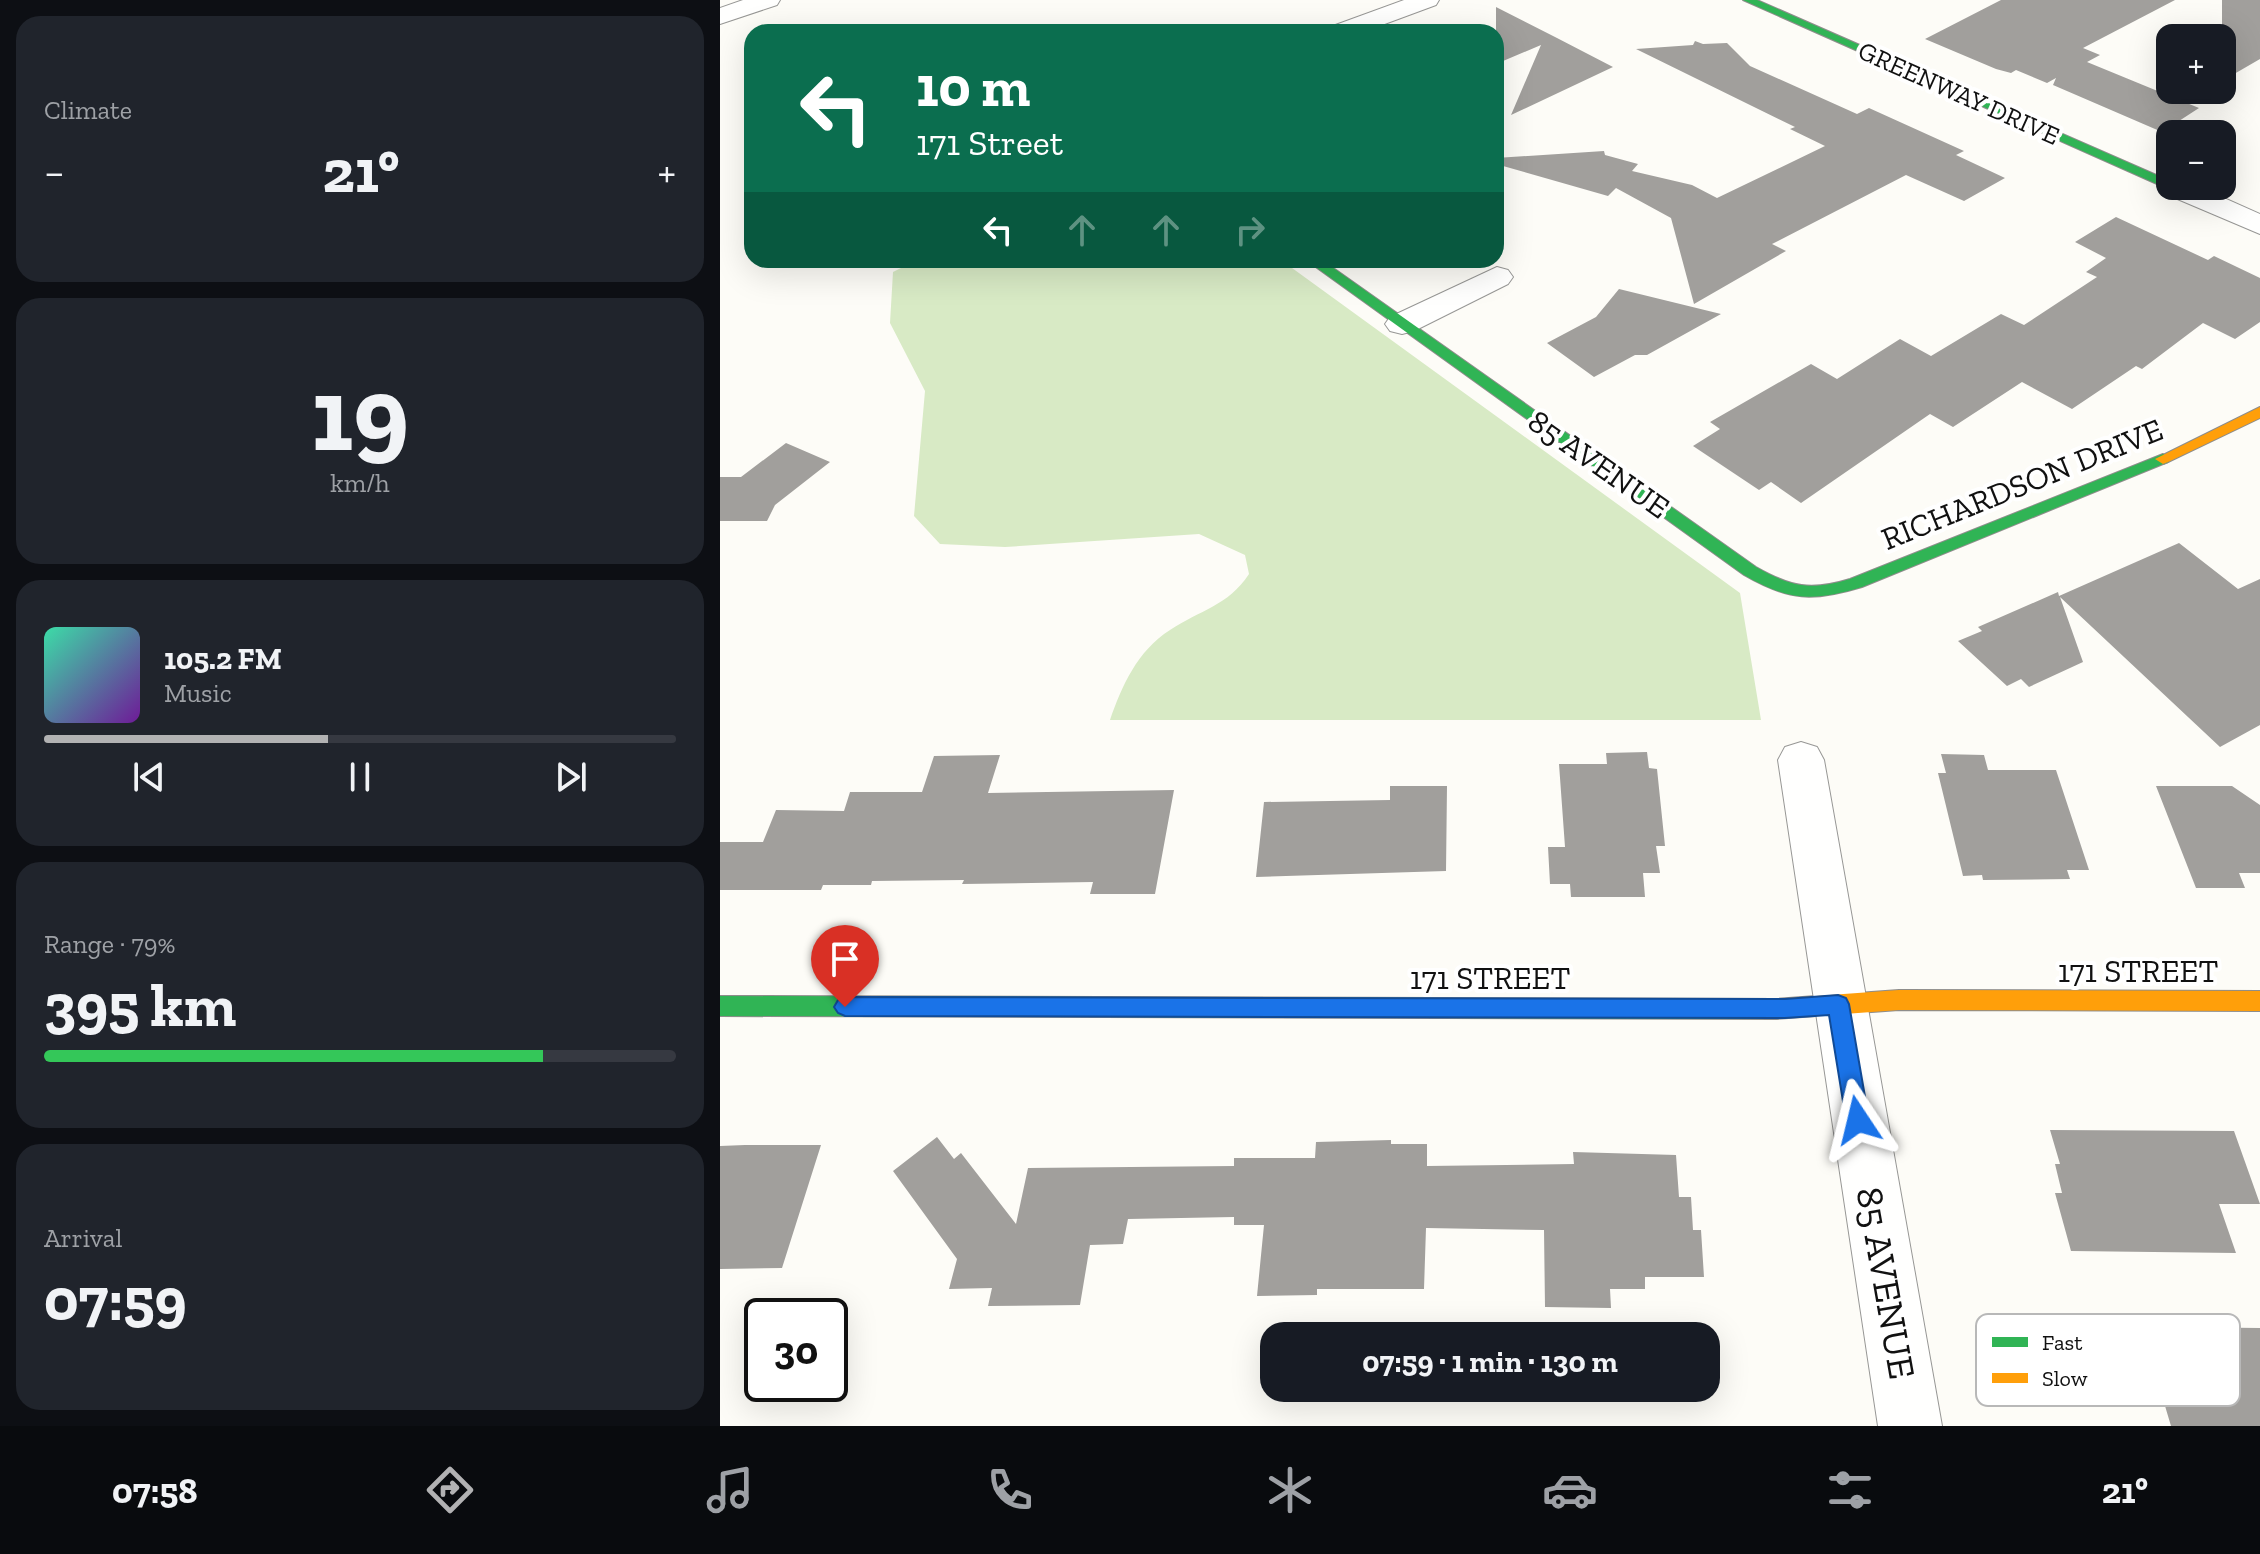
<!DOCTYPE html>
<meta charset="utf-8">
<style>
body{margin:0;font-family:"Zilla Slab",serif;background:#20242c;color:#f1f3f6;height:100vh;display:flex;flex-direction:column;font-size:30px;white-space:nowrap}
*{box-sizing:border-box;margin:0}
p{font-size:26px;color:#9ea1a6}
.icon{flex:none;width:44px;height:44px;fill:none;stroke:currentColor;stroke-width:2;stroke-linecap:round;stroke-linejoin:round}
.map{position:relative;flex:1;overflow:hidden}
.details{display:flex;flex-direction:column;gap:16px;padding:16px;background:#0d0f14;width:720px}
.details>*{flex:none}
.guide{position:absolute;left:24px;top:24px;width:760px;height:244px;border-radius:24px;box-shadow:0 8px 32px #0002;background:#0b6e4f;color:#fff;overflow:hidden}
.controls{position:absolute;left:1436px;top:24px;display:grid;gap:16px}
.controls a{display:grid;place-items:center;width:80px;height:80px;border-radius:16px;background:#171b24;box-shadow:0 8px 32px #0002;font-size:40px}
.speed{position:absolute;left:24px;top:1298px;display:flex;gap:16px;font-size:40px;font-weight:700;text-align:center}
.speed>*{display:grid;place-content:center;width:104px;height:104px;border-radius:50%;background:#171b24;box-shadow:0 8px 32px #0002;line-height:1}
.speed .limit{border:4px solid #111;border-radius:12px;background:#fff;color:#111}
.pin{position:absolute;display:grid;place-items:center;width:68px;height:68px;color:#fff;margin:-82px -34px;border-radius:50% 50% 50% 0;rotate:-45deg;box-shadow:0 0 8px #0007}
.pin .icon{rotate:45deg}
.me{position:absolute;width:88px;margin:-44px;rotate:350deg;stroke-linejoin:round;filter:drop-shadow(0 0 6px #0008)}
.turn{display:flex;align-items:center;gap:28px;height:168px;padding:0 40px;font-size:36px}
.turn .icon{width:104px;height:104px;stroke-width:2.5}
.turn b{display:block;font-size:56px;line-height:68px}
.lanes{display:flex;align-items:center;height:76px;padding:0 40px;background:#0003;justify-content:center;gap:40px;direction:ltr}
.lanes .off{opacity:.35}
.big{font-size:60px;font-weight:700;line-height:1.1}
.details .card{flex:1;display:flex;flex-direction:column;justify-content:center;gap:12px;min-width:0;padding:0 28px;border-radius:24px;background:#20242c}
.details .dial{align-items:center;gap:0}
.dial b{font-size:104px;line-height:1}
.song{display:flex;align-items:center;gap:24px}
.cover{width:96px;height:96px;border-radius:12px;background:linear-gradient(135deg,hsl(160 70% 55%),hsl(280 70% 35%))}
.played{height:8px;border-radius:4px;background:linear-gradient(90deg,#b2b2b3 45%,#363941 45%)}
.keys{display:flex;justify-content:space-around;direction:ltr}
.heat{display:flex;justify-content:space-between;align-items:center;font-size:44px;direction:ltr}
.charge{height:12px;border-radius:6px;background:linear-gradient(90deg,#34c759 79%,#363941 0)}
.trip{position:absolute;left:540px;top:1322px;width:460px;height:80px;border-radius:24px;background:#171b24;box-shadow:0 8px 32px #0002;font-weight:700;line-height:80px;text-align:center}
.tab-bar{display:flex;height:128px;justify-content:space-around;align-items:center;background:#090b0e;color:#9ea1a6}
.tab-bar .icon{width:56px;height:56px}
.tab-bar .on{color:#b2b2b3}
.tab-bar b{font-size:36px;color:#f1f3f6}
main{display:flex;flex:1;min-height:0}
.map>svg:first-child{display:block}
.forest{fill:#d8eac5}
.building{fill:#a19f9c}
.lines{fill:none;stroke-linecap:round;stroke-linejoin:round}
.street-casing{stroke:#979795;stroke-width:2}
.fast-casing{stroke:#8e8d8b;stroke-width:2}
.slow-casing{stroke:#8e8d8b;stroke-width:2}
.street{fill:#fffffe;fill-rule:evenodd}
.fast{fill:#30b455;fill-rule:evenodd}
.slow{fill:#ff9f0a;fill-rule:evenodd}
.route{fill:#1a73e8;stroke:#114b97;stroke-width:2}
.labels{text-anchor:middle;dominant-baseline:central;stroke-width:8;stroke-linejoin:round;paint-order:stroke}
.far-street-label{font-size:26px;fill:#111;stroke:#fff}
.street-label{font-size:32px;fill:#111;stroke:#fff}
.near-street-label{font-size:38px;fill:#111;stroke:#fff}
.key{fill:#fff;stroke:#b8b8b8;stroke-width:2}
.key-label{font-size:22px;fill:#111}
</style>
<main>
<section class="details">
<div class="card"><p>Climate</p>
<div class="heat"><a>−</a><b class="big">21°</b><a>+</a></div>
</div>
<div class="card dial"><b>19</b><p>km/h</p></div>
<div class="card">
<div class="song"><i class="cover"></i><div><b>105.2 FM</b><p>Music</p></div></div>
<div class="played"></div>
<div class="keys"><svg class="icon" aria-label="previous" viewBox="0 0 24 24"><path d="M18 5L8 12l10 7zM5 5v14"/></svg><svg class="icon" aria-label="pause" viewBox="0 0 24 24"><path d="M8 5v14M16 5v14"/></svg><svg class="icon" aria-label="next" viewBox="0 0 24 24"><path d="M6 5l10 7-10 7zM19 5v14"/></svg></div>
</div>
<div class="card"><p>Range · 79%</p><b class="big">395 km</b><div class="charge"></div></div>
<div class="card"><p>Arrival</p><b class="big">07:59</b></div>
</section>
<div class="map">
<svg width="1540" height="1426" viewBox="0 0 1540 1426">
<rect width="100%" height="100%" fill="#fdfcf7"/>
<path class="forest" d="M 197,260 L 561,260 L 1020,593 L 1041,720 L 390,720 C 402,686 417,651 450,630 C 480,610 508,606 529,574 L 525,555 L 479,534 L 285,547 L 220,544 L 194,516 L 205,391 L 170,323 L 173,272 Z"/>
<path class="building" d="M 1281,0 L 1455,0 L 1363,48 L 1380,55 L 1367,62 L 1479,108 L 1442,132 L 1333,85 L 1336,78 L 1327,83 L 1296,70 L 1291,73 L 1276,69 L 1205,39 Z
M 1502,0 L 1540,0 L 1540,59 L 1502,81 Z
M 776,7 L 837,38 L 893,67 L 791,115 L 821,45 L 776,64 Z
M 975,41 L 983,44 L 1007,43 L 1030,66 L 1137,114 L 1149,108 L 1244,151 L 1236,155 L 1285,178 L 1244,201 L 1186,175 L 1052,244 L 1066,251 L 974,304 L 951,218 L 896,188 L 888,196 L 776,164 L 776,158 L 884,151 L 885,155 L 918,164 L 912,171 L 972,185 L 997,198 L 1105,146 L 1070,129 L 1075,127 L 916,49 L 973,45 Z
M 1396,217 L 1488,260 L 1494,256 L 1540,278 L 1540,322 L 1515,339 L 1483,323 L 1422,369 L 1416,366 L 1352,409 L 1302,382 L 1233,427 L 1210,414 L 1081,503 L 1051,482 L 1039,490 L 973,446 L 1000,429 L 990,422 L 1091,364 L 1117,379 L 1180,339 L 1211,356 L 1281,314 L 1304,325 L 1377,277 L 1366,272 L 1386,258 L 1355,242 Z
M 899,289 L 1001,314 L 927,355 L 915,355 L 874,377 L 827,343 L 876,317 Z
M 66,443 L 110,462 L 55,505 L 47,521 L 0,521 L 0,477 L 21,477 Z
M 1459,543 L 1518,589 L 1540,579 L 1540,725 L 1500,747 L 1340,597 L 1363,662 L 1309,687 L 1301,679 L 1287,686 L 1238,641 L 1262,631 L 1258,627 L 1338,592 L 1339,596 Z
M 927,752 L 929,768 L 937,769 L 945,846 L 936,846 L 940,873 L 923,873 L 925,897 L 851,897 L 850,884 L 830,884 L 828,847 L 845,847 L 839,764 L 887,764 L 886,753 Z
M 1221,754 L 1264,755 L 1268,770 L 1336,770 L 1369,870 L 1347,870 L 1350,879 L 1263,880 L 1262,875 L 1243,876 L 1218,773 L 1226,773 Z
M 280,755 L 268,793 L 454,790 L 435,894 L 370,894 L 373,882 L 242,884 L 244,880 L 152,881 L 151,885 L 103,885 L 101,890 L 0,890 L 0,842 L 43,842 L 56,810 L 124,811 L 130,792 L 202,792 L 214,756 Z
M 670,786 L 727,786 L 726,871 L 536,877 L 544,802 L 670,800 Z
M 1436,786 L 1512,786 L 1540,805 L 1540,873 L 1519,873 L 1525,888 L 1476,888 Z
M 1330,1130 L 1514,1131 L 1540,1204 L 1499,1204 L 1516,1253 L 1351,1251 L 1335,1193 L 1342,1193 L 1335,1164 L 1340,1164 Z
M 217,1137 L 234,1159 L 241,1153 L 296,1224 L 308,1168 L 514,1166 L 514,1158 L 595,1158 L 596,1142 L 671,1140 L 671,1144 L 707,1144 L 707,1166 L 854,1164 L 853,1152 L 956,1155 L 959,1197 L 971,1197 L 973,1230 L 981,1230 L 984,1277 L 925,1277 L 925,1289 L 890,1289 L 891,1308 L 825,1307 L 824,1230 L 706,1228 L 704,1289 L 597,1289 L 597,1295 L 537,1296 L 544,1225 L 514,1225 L 514,1217 L 408,1219 L 403,1244 L 370,1245 L 360,1305 L 268,1306 L 272,1288 L 229,1289 L 237,1259 L 173,1171 Z
M 25,1145 L 101,1145 L 62,1268 L 0,1269 L 0,1146 Z
M 1452,1327 L 1540,1328 L 1540,1426 L 1451,1426 L 1431,1359 Z"/>
<g class="lines">
<g class="street-casing">
<path id="street" d="M 23,0 L 60,0 L 57,5 L 0,24 L 0,8 Z
M 684,0 L 719,0 L 716,5 L 643,32 L 606,32 L 610,27 Z
M 1450,178 L 1450,186 L 1477,186 L 1540,214 L 1540,234 L 1441,192 L 1437,186 L 1441,180 Z
M 777,267 L 788,270 L 793,277 L 788,284 L 694,331 L 682,334 L 670,331 L 665,324 L 670,317 Z
M 1081,742 L 1097,747 L 1104,760 L 1222,1426 L 1158,1426 L 1058,760 L 1065,747 Z"/>
</g>
<g class="fast-casing">
<path id="fast" d="M 1023,0 L 1037,0 L 1450,181 L 1450,186 L 1455,186 L 1446,188 Z
M 586,260 L 602,260 L 1036,567 C 1071,587 1091,591 1130,579 L 1438,456 L 1443,454 L 1451,459 L 1448,462 L 1142,587 C 1093,602 1069,601 1024,575 Z
M 0,996 L 1056,999 L 1064,1002 L 1067,1009 L 1064,1016 L 1056,1019 L 0,1016 Z"/>
</g>
<g class="slow-casing">
<path id="slow" d="M 1540,407 L 1540,418 L 1448,462 L 1443,464 L 1435,459 Z
M 1179,990 L 1540,991 L 1540,1011 L 1179,1010 L 1056,1019 L 1048,1016 L 1045,1009 L 1048,1002 L 1056,999 Z"/>
</g>
<use href="#street" class="street"/>
<use href="#fast" class="fast"/>
<use href="#slow" class="slow"/>
</g>
<path class="route" d="M 1118,995 L 1126,998 L 1129,1004 L 1149,1120 L 1146,1127 L 1138,1131 L 1130,1127 L 1126,1120 L 1109,1015 L 1065,1018 L 125,1016 L 118,1013 L 114,1007 L 118,1000 L 125,997 L 1065,999 Z"/>
<g class="labels">
<g class="far-street-label">
<text transform="translate(1239 93) rotate(24)">GREENWAY DRIVE</text>
</g>
<g class="street-label">
<text transform="translate(879 464) rotate(35)">85 AVENUE</text>
<text transform="translate(1302 484) rotate(-22)">RICHARDSON DRIVE</text>
<text x="1418" y="971">171 STREET</text>
<text x="770" y="978">171 STREET</text>
</g>
<g class="near-street-label">
<text transform="translate(1166 1283) rotate(80)">85 AVENUE</text>
</g>
</g>
<rect x="1256" y="1314" width="264" height="92" rx="12" class="key"/>
<rect x="1272" y="1337" width="36" height="10" fill="#30b455"/>
<rect x="1272" y="1373" width="36" height="10" fill="#ff9f0a"/>
<g class="key-label">
<text x="1322" y="1350">Fast</text>
<text x="1322" y="1386">Slow</text>
</g>
</svg>
<div class="controls">
<a>+</a>
<a>−</a>
</div>
<div class="speed"><div class="limit">30</div></div>
<div class="pin" style="left:125px;top:1007px;background:#d93025"><svg class="icon" aria-label="arrive" viewBox="0 0 24 24"><path d="M6 21V4h12l-3 4 3 4H6"/></svg></div>
<svg class="me" style="left:1138px;top:1120px" viewBox="-20 -20 40 40"><path d="M0-17L14 15 0 8-14 15z" fill="#1a73e8" stroke="#fff" stroke-width="4"/></svg>
<div class="trip">07:59 · 1 min · 130 m</div>
<div class="guide">
<div class="turn"><svg class="icon" aria-label="left" viewBox="0 0 24 24"><path d="M17 20v-9H6M10 6l-5 5 5 5"/></svg><div><b>10 m</b>171 Street</div></div>
<div class="lanes"><svg class="icon" aria-label="left" viewBox="0 0 24 24"><path d="M17 20v-9H6M10 6l-5 5 5 5"/></svg><svg class="icon off" aria-label="ahead" viewBox="0 0 24 24"><path d="M12 20V5M6 11l6-6 6 6"/></svg><svg class="icon off" aria-label="ahead" viewBox="0 0 24 24"><path d="M12 20V5M6 11l6-6 6 6"/></svg><svg class="icon off" aria-label="right" viewBox="0 0 24 24"><path d="M7 20v-9h11M14 6l5 5-5 5"/></svg></div>
</div>
</div>
</main>
<nav class="tab-bar">
<b>07:58</b>
<svg class="icon on" aria-label="directions" viewBox="0 0 24 24"><path d="M12 3l9 9-9 9-9-9zM9 14v-3h6M13 9l2 2-2 2"/></svg>
<svg class="icon" aria-label="music" viewBox="0 0 24 24"><path d="M9 18V5l10-2v13"/><circle cx="6" cy="18" r="3"/><circle cx="16" cy="16" r="3"/></svg>
<svg class="icon" aria-label="phone" viewBox="0 0 24 24"><path d="M5 4h4l2 5-3 2q2 4 5 5l2-3 5 2v4C11 20 4 13 5 4z"/></svg>
<svg class="icon" aria-label="climate" viewBox="0 0 24 24"><path d="M12 3v18M4 7l16 10M4 17L20 7"/></svg>
<svg class="icon" aria-label="car" viewBox="0 0 24 24"><path d="M5 17H2v-5l4-1 3-4h7l3 4 3 1v5h-3M9 17h6M6 11h13"/><circle cx="7" cy="17" r="2"/><circle cx="17" cy="17" r="2"/></svg>
<svg class="icon" aria-label="filters" viewBox="0 0 24 24"><path d="M4 7h16M4 17h16"/><circle cx="9" cy="7" r="2"/><circle cx="15" cy="17" r="2"/></svg>
<b>21°</b>
</nav>
